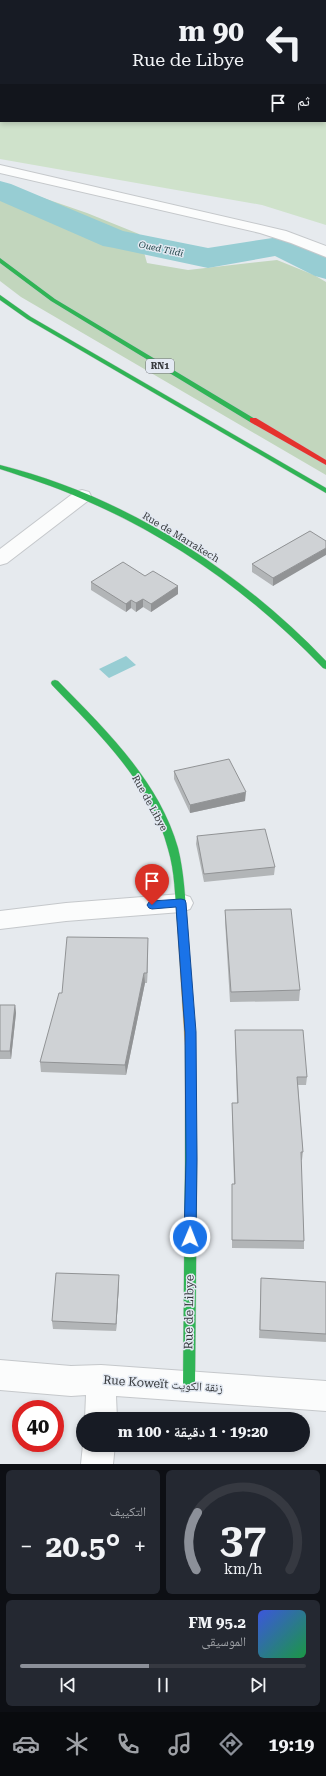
<!DOCTYPE html>
<html lang="ar">
<meta charset="utf-8">
<style>
body{margin:0;font-family:"Roboto Serif","Noto Naskh Arabic",serif;background:#242831;color:#f1f3f6;direction:rtl;height:100vh;display:flex;flex-direction:column;font-size:15px;white-space:nowrap}
*{box-sizing:border-box;margin:0}
p{font-size:13px;color:#9ea1a6}
.icon{flex:none;width:22px;height:22px;fill:none;stroke:currentColor;stroke-width:2;stroke-linecap:round;stroke-linejoin:round}
.map{position:relative;height:1464px;overflow:hidden;direction:ltr}
.details{display:flex;flex-direction:column;gap:6px;padding:6px;background:#0d0f14;flex:1}
.details>*{flex:none}
.hud{position:absolute;left:0px;top:0px;width:326px;height:122px;box-shadow:0 2px 6px #0003;direction:rtl;background:#171b24;color:#f1f3f6;overflow:hidden}
.speed{position:absolute;left:12px;top:1400px;display:flex;gap:8px;font-size:20px;font-weight:700;text-align:center}
.speed>*{display:grid;place-content:center;width:52px;height:52px;border-radius:50%;background:#171b24;box-shadow:0 2px 6px #0003;line-height:1}
.speed .limit{border:6px solid #d22;background:#fff;color:#111}
.pin{position:absolute;display:grid;place-items:center;width:34px;height:34px;color:#fff;margin:-41px -17px;border-radius:50% 50% 50% 0;rotate:-45deg;box-shadow:0 0 4px #0007}
.pin .icon{rotate:45deg}
.me{position:absolute;width:44px;margin:-22px;rotate:1deg;stroke-linejoin:round;filter:drop-shadow(0 0 3px #0008)}
.turn{display:flex;align-items:center;gap:14px;height:84px;padding:0 16px;font-size:18px}
.turn .icon{width:52px;height:52px;stroke-width:2.5}
.turn b{display:block;font-size:28px;line-height:34px}
.then{display:flex;align-items:center;height:38px;padding:0 16px;background:#0003;gap:8px;font-size:15px}
.big{font-size:30px;font-weight:700;line-height:1.1}
.details .card{flex:1;display:flex;flex-direction:column;justify-content:center;gap:6px;min-width:0;padding:0 14px;border-radius:6px;background:#242831}
.details .dial{align-items:center;gap:0}
.dial svg{height:104px;overflow:visible;fill:none;stroke:#363941;stroke-width:7;stroke-linecap:round;text-anchor:middle}
.dial text{fill:#f1f3f6;stroke:none}
.song{display:flex;align-items:center;gap:12px}
.cover{width:48px;height:48px;border-radius:6px;background:linear-gradient(135deg,hsl(230 70% 55%),hsl(140 70% 35%))}
.played{height:4px;border-radius:2px;background:linear-gradient(90deg,#8c9099 45%,#363941 45%)}
.keys{display:flex;justify-content:space-around;direction:ltr}
.heat{display:flex;justify-content:space-between;align-items:center;font-size:22px;direction:ltr}
.details .tiles{flex:1;display:grid;gap:6px;grid-template-columns:1fr 1fr}
.card:last-child{grid-column:span 2}
.trip{position:absolute;left:76px;top:1412px;width:234px;height:40px;border-radius:20px;background:#171b24;box-shadow:0 2px 6px #0003;font-weight:700;line-height:40px;text-align:center;direction:rtl}
.dock{display:flex;height:64px;justify-content:space-around;align-items:center;background:#090b0e;color:#9ea1a6}
.dock .icon{width:28px;height:28px}
.dock .active{color:#8c9099}
.dock b{font-size:18px;color:#f1f3f6}
.map>svg:first-child{display:block}
.green{fill:#cfe2cb;fill-rule:evenodd}
.forest{fill:#c2d6bd}
.water{fill:#97cdd3}
.lines{fill:none;stroke-linecap:round;stroke-linejoin:round}
.river{fill:#97cdd3;fill-rule:evenodd}
.street-casing{stroke:#c5c8cb;stroke-width:2}
.fast-casing{stroke:#c5c8cb;stroke-width:1}
.slow-casing{stroke:#c5c8cb;stroke-width:1}
.jam-casing{stroke:#c5c8cb;stroke-width:1}
.street{fill:#fbfcfc;fill-rule:evenodd}
.fast{fill:#30b455;fill-rule:evenodd}
.slow{fill:#ff9f0a;fill-rule:evenodd}
.jam{fill:#e5322d;fill-rule:evenodd}
.wall{fill:#b2b5b7}
.shaded-wall{fill:#919395}
.building{fill:#cfd2d5;stroke:#919395}
.route{fill:#1a73e8;stroke:#114b97}
.labels{text-anchor:middle;dominant-baseline:central;stroke-width:3;stroke-linejoin:round;paint-order:stroke}
.far-water-label{font-size:9px;font-style:italic;fill:#1b3f43;stroke:#e3e9f2}
.shield{fill:#e3e9f2;stroke:#6b6e73;stroke-width:1}
.shield-label{font-size:9px;font-weight:bold;fill:#373a3d}
.street-label{font-size:10px;fill:#373a3d;stroke:#e3e9f2}
.near-street-label{font-size:12px;fill:#373a3d;stroke:#e3e9f2}
</style>
<div class="map">
<svg width="326" height="1464" viewBox="0 0 326 1464">
<rect width="100%" height="100%" fill="#e6eaee"/>
<path class="green" d="M 0,0 L 326,0 L 326,225 L 262,205 L 0,159 ZM 1,1 L 325,1 L 325,121 L 1,121 Z"/>
<path class="forest" d="M 0,183 L 87,213 L 139,234 L 147,263 L 188,270 L 277,260 L 314,275 L 326,282 L 326,475 L 21,297 L 0,281 Z"/>
<path class="water" d="M 126,656 L 136,665 L 109,678 L 99,669 Z"/>
<g class="lines">
<path class="river" d="M 0,181 L 11,184 L 123,231 L 208,248 L 279,237 L 290,239 L 326,257 L 326,279 L 315,276 L 275,256 L 208,268 L 114,248 L 103,246 L 0,201 Z"/>
<g class="street-casing">
<path id="street" d="M 0,165 L 286,231 L 326,246 L 326,257 L 291,243 L 260,233 L 0,173 Z
M 82,490 L 89,492 L 91,496 L 89,500 L 7,563 L 0,565 L 0,549 L 75,492 Z
M 181,894 L 190,897 L 193,903 L 190,909 L 181,912 L 66,921 L 0,929 L 0,911 L 66,903 Z
M 0,1360 L 71,1366 L 101,1365 L 326,1381 L 326,1411 L 116,1396 L 117,1419 L 85,1419 L 86,1395 L 71,1396 L 0,1390 Z
M 83,1445 L 115,1445 L 113,1464 L 81,1464 Z"/>
</g>
<g class="fast-casing">
<path id="fast" d="M 0,258 L 55,299 L 257,420 L 253,422 L 250,422 L 51,301 L 0,263 Z
M 0,295 L 31,317 L 326,488 L 326,493 L 27,319 L 0,300 Z
M 0,465 C 124,496 238,569 326,661 L 326,669 L 323,668 C 253,595 174,538 80,498 C 54,486 27,478 0,469 Z
M 55,680 L 58,681 C 106,730 159,781 178,848 C 184,872 185,897 187,921 L 186,924 L 178,924 L 177,921 C 175,897 175,872 168,849 C 151,783 98,733 52,685 L 51,683 L 52,681 Z
M 190,1040 L 194,1041 L 195,1044 L 197,1164 L 195,1386 L 193,1390 L 189,1392 L 185,1390 L 183,1386 L 185,1164 L 185,1044 L 186,1041 Z"/>
</g>
<g class="slow-casing">
<path id="slow" d="M 182,917 L 186,918 L 187,921 L 195,1044 L 194,1047 L 190,1048 L 186,1047 L 185,1044 L 177,921 L 178,918 Z"/>
</g>
<g class="jam-casing">
<path id="jam" d="M 250,418 L 256,418 L 326,460 L 326,465 L 250,422 Z"/>
</g>
<use href="#street" class="street"/>
<use href="#fast" class="fast"/>
<use href="#slow" class="slow"/>
<use href="#jam" class="jam"/>
</g>
<path class="wall" d="M 310,531 L 273,586 L 252,572 L 252,564 Z
M 145,576 L 178,586 L 178,594 L 151,612 L 143,607 L 136,612 L 131,608 L 126,612 L 91,590 L 91,582 Z
M 174,771 L 245,801 L 190,813 L 174,779 Z
M 197,836 L 275,867 L 274,875 L 204,882 L 196,844 Z
M 225,910 L 300,990 L 299,1001 L 230,1002 L 225,921 Z
M 148,938 L 147,983 L 145,983 L 126,1075 L 41,1072 L 40,1062 L 62,993 Z
M 0,1005 L 15,1005 L 16,1013 L 11,1059 L 0,1059 Z
M 235,1030 L 307,1077 L 306,1085 L 298,1085 L 303,1152 L 302,1160 L 301,1160 L 304,1241 L 304,1249 L 232,1248 L 232,1184 L 234,1184 L 232,1112 L 232,1103 L 237,1103 L 235,1038 Z
M 261,1278 L 326,1282 L 326,1342 L 259,1338 Z
M 119,1283 L 116,1331 L 53,1329 L 52,1321 Z"/>
<path class="shaded-wall" d="M 326,548 L 326,555 L 273,586 L 273,578 Z
M 178,586 L 178,594 L 151,612 L 151,604 Z
M 143,599 L 143,607 L 136,612 L 136,603 Z
M 131,600 L 131,608 L 126,612 L 126,604 Z
M 246,792 L 245,801 L 190,813 L 190,805 Z
M 148,938 L 148,948 L 147,983 L 147,973 Z
M 144,973 L 145,983 L 126,1075 L 125,1065 Z
M 15,1005 L 16,1013 L 11,1059 L 10,1051 Z
M 119,1275 L 119,1283 L 116,1331 L 116,1324 Z"/>
<path class="building" d="M 310,531 L 326,541 L 326,548 L 273,578 L 252,564 Z
M 123,562 L 145,576 L 153,571 L 178,586 L 151,604 L 143,599 L 136,603 L 131,600 L 126,604 L 91,582 Z
M 229,759 L 246,792 L 190,805 L 174,771 Z
M 265,829 L 275,867 L 204,874 L 197,836 Z
M 291,909 L 300,990 L 231,992 L 225,910 Z
M 67,937 L 148,938 L 147,973 L 144,973 L 125,1065 L 40,1062 L 59,993 L 62,993 Z
M 0,1005 L 15,1005 L 10,1051 L 0,1051 Z
M 235,1030 L 303,1030 L 307,1077 L 297,1077 L 303,1152 L 301,1152 L 304,1241 L 232,1240 L 232,1184 L 235,1184 L 232,1103 L 238,1103 Z
M 56,1273 L 119,1275 L 116,1324 L 52,1321 Z
M 261,1278 L 326,1282 L 326,1334 L 260,1330 Z"/>
<path class="route" d="M 181,899 L 185,900 L 186,903 L 196,1032 L 197,1159 L 196,1237 L 194,1240 L 190,1242 L 186,1240 L 184,1237 L 186,1159 L 185,1032 L 176,907 L 152,909 L 149,908 L 147,905 L 149,902 L 152,901 Z"/>
<g class="labels">
<g class="far-water-label">
<text transform="translate(161 249) rotate(12)">Oued Tildi</text>
</g>
<rect class="shield" x="146" y="359" width="28" height="14" rx="3"/>
<g class="shield-label">
<text x="160" y="366">RN1</text>
</g>
<g class="street-label">
<text transform="translate(181 537) rotate(31)">Rue de Marrakech</text>
<text transform="translate(150 803) rotate(61)">Rue de Libye</text>
</g>
<g class="near-street-label">
<text transform="translate(189 1312) rotate(-89)">Rue de Libye</text>
<text transform="translate(163 1384) rotate(4)">Rue Koweït زنقة الكويت</text>
</g>
</g>
</svg>
<div class="speed"><div class="limit">40</div></div>
<div class="pin" style="left:152px;top:905px;background:#d93025"><svg class="icon" aria-label="arrive" viewBox="0 0 24 24"><path d="M6 21V4h12l-3 4 3 4H6"/></svg></div>
<svg class="me" style="left:190px;top:1237px" viewBox="-20 -20 40 40"><circle r="17" fill="#1a73e8" stroke="#fff" stroke-width="3"/><path d="M0-11L8 9 0 5-8 9z" fill="#fff"/></svg>
<div class="trip">19:20 · 1 دقيقة · 100 m</div>
<div class="hud">
<div class="turn"><svg class="icon" aria-label="left" viewBox="0 0 24 24"><path d="M17 20v-9H6M10 6l-5 5 5 5"/></svg><div><b>90 m</b>Rue de Libye</div></div>
<div class="then">ثم<svg class="icon" aria-label="arrive" viewBox="0 0 24 24"><path d="M6 21V4h12l-3 4 3 4H6"/></svg></div>
</div>
</div>
<section class="details">
<div class="tiles">
<div class="card dial"><svg viewBox="0 0 100 80">
<path d="M14 69A42 42 0 1 1 86 69"/>
<path d="M14 69A42 42 0 0 1 15 25" stroke="#8c9099"/>
<text x="50" y="56" font-size="32" font-weight="700">37</text>
<text x="50" y="72" font-size="11">km/h</text>
</svg></div>
<div class="card"><p>التكييف</p>
<div class="heat"><a>−</a><b class="big">20.5°</b><a>+</a></div>
</div>
<div class="card">
<div class="song"><i class="cover"></i><div><b>95.2 FM</b><p>الموسيقى</p></div></div>
<div class="played"></div>
<div class="keys"><svg class="icon" aria-label="previous" viewBox="0 0 24 24"><path d="M18 5L8 12l10 7zM5 5v14"/></svg><svg class="icon" aria-label="pause" viewBox="0 0 24 24"><path d="M8 5v14M16 5v14"/></svg><svg class="icon" aria-label="next" viewBox="0 0 24 24"><path d="M6 5l10 7-10 7zM19 5v14"/></svg></div>
</div>
</div>
</section>
<nav class="dock">
<b>19:19</b>
<svg class="icon active" aria-label="directions" viewBox="0 0 24 24"><path d="M12 3l9 9-9 9-9-9zM9 14v-3h6M13 9l2 2-2 2"/></svg>
<svg class="icon" aria-label="music" viewBox="0 0 24 24"><path d="M9 18V5l10-2v13"/><circle cx="6" cy="18" r="3"/><circle cx="16" cy="16" r="3"/></svg>
<svg class="icon" aria-label="phone" viewBox="0 0 24 24"><path d="M5 4h4l2 5-3 2q2 4 5 5l2-3 5 2v4C11 20 4 13 5 4z"/></svg>
<svg class="icon" aria-label="climate" viewBox="0 0 24 24"><path d="M12 3v18M4 7l16 10M4 17L20 7"/></svg>
<svg class="icon" aria-label="car" viewBox="0 0 24 24"><path d="M5 17H2v-5l4-1 3-4h7l3 4 3 1v5h-3M9 17h6M6 11h13"/><circle cx="7" cy="17" r="2"/><circle cx="17" cy="17" r="2"/></svg>
</nav>
